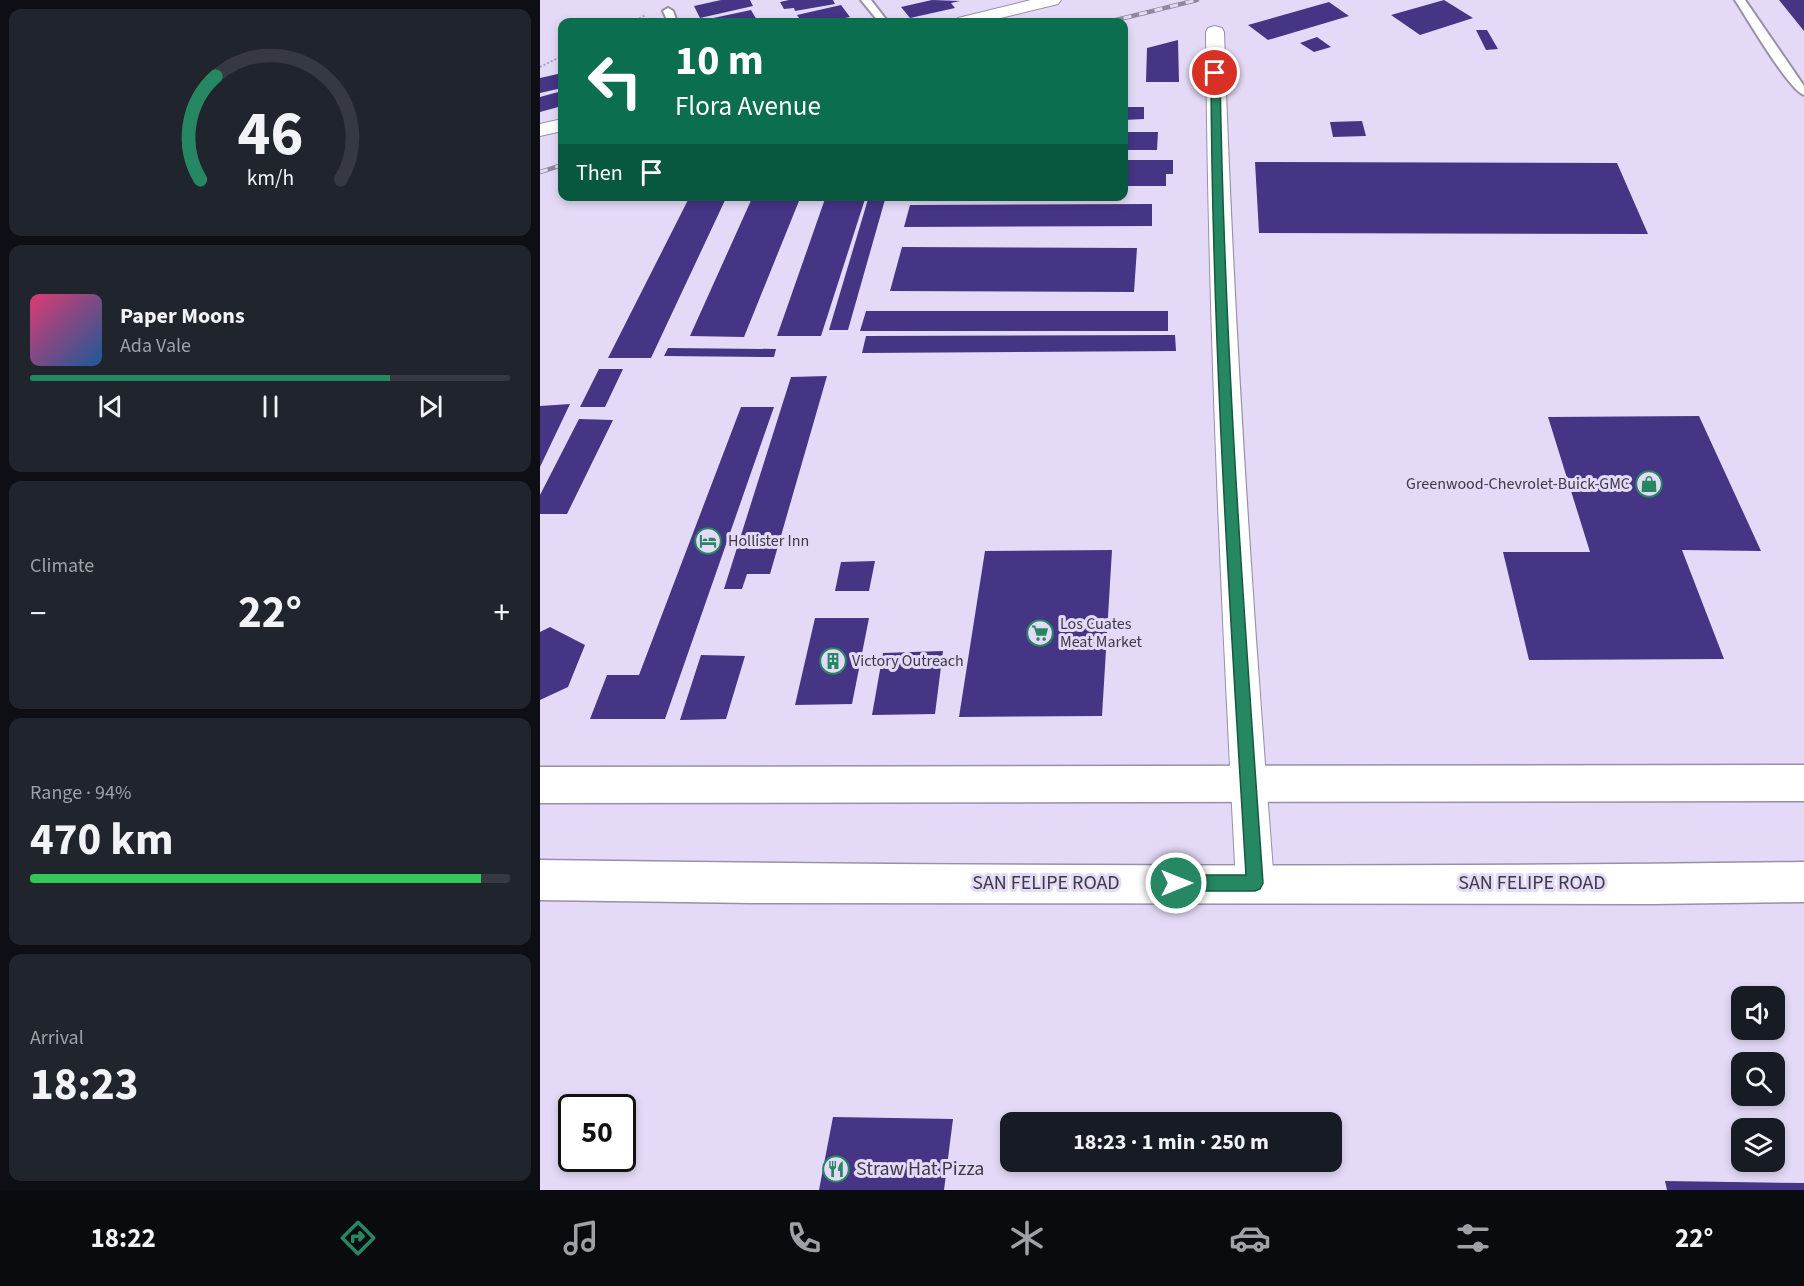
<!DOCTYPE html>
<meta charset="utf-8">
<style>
body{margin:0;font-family:"Source Sans 3",sans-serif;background:#20242c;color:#f1f3f6;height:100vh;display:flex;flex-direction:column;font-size:22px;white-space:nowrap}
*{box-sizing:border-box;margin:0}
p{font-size:20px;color:#9ea1a6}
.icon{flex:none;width:33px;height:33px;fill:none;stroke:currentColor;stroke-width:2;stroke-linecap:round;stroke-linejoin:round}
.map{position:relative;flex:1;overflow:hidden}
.sheet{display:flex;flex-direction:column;gap:9px;padding:9px;background:#0d0f14;width:540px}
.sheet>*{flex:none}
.banner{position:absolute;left:18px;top:18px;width:570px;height:183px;border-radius:12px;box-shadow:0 3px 9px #0003;background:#0b6e4f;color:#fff;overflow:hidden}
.controls{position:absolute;left:1191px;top:986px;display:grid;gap:12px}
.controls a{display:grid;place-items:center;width:54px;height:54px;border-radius:12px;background:#171b24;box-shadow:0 3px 9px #0003;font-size:30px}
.speed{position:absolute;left:18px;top:1094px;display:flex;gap:12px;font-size:30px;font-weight:700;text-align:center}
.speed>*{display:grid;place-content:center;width:78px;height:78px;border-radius:50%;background:#171b24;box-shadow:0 3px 9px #0003;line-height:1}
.speed .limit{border:3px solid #111;border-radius:9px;background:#fff;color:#111}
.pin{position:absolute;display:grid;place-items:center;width:51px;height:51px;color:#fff;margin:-26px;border:3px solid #fff;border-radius:50%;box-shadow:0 2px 6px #0007}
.me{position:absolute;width:66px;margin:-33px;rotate:90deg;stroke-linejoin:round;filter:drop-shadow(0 0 4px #0008)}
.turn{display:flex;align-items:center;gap:21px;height:126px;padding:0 18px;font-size:27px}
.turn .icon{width:78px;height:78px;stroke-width:2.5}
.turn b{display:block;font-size:42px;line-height:51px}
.then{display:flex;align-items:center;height:57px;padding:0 18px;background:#0003;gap:12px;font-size:22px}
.big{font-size:45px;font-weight:700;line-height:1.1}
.sheet .card{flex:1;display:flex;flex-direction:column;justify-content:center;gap:9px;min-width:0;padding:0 21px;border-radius:12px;background:#20242c}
.sheet .dial{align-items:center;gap:0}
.dial svg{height:156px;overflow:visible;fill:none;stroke:#363941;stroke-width:7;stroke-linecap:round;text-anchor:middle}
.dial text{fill:#f1f3f6;stroke:none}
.song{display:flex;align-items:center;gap:18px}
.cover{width:72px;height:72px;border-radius:9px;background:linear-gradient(135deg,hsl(340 70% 55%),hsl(210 70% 35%))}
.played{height:6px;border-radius:3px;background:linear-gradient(90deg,#258862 75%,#363941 75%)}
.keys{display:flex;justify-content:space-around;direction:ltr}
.heat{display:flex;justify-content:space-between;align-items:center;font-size:33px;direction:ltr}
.charge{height:9px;border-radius:4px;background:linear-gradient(90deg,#34c759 94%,#363941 0)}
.trip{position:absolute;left:460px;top:1112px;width:342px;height:60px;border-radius:12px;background:#171b24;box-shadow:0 3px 9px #0003;font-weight:700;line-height:60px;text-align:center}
.tabs{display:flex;height:96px;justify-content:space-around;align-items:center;background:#090b0e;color:#9ea1a6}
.tabs .icon{width:42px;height:42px}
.tabs .active{color:#258862}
.tabs b{font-size:27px;color:#f1f3f6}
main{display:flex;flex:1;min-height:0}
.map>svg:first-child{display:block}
.building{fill:#463485}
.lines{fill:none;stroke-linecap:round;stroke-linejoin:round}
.service-casing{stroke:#988fa9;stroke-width:4}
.minor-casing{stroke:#988fa9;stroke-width:2}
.secondary-casing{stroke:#988fa9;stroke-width:3}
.path{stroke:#aaa2b8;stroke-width:2;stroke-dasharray:2 2;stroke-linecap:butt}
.service{fill:#fff;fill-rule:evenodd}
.minor{fill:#fff;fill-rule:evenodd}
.secondary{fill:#fff;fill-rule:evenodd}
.rail-casing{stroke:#90899d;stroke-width:4.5}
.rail{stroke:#e4daf7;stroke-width:3;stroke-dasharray:8;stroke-linecap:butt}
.route{fill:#258862;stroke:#185840;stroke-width:1.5}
.labels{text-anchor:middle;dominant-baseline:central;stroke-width:6;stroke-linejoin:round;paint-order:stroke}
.poi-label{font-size:16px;fill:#3d3944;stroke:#e4daf7;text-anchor:start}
.near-street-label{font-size:20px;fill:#3d3944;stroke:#e4daf7}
.near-poi-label{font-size:20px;fill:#3d3944;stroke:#e4daf7;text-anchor:start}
</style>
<main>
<section class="sheet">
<div class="card dial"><svg viewBox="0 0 100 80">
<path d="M14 69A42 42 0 1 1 86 69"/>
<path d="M14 69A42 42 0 0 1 22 16" stroke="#258862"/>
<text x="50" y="56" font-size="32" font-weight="700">46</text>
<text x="50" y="72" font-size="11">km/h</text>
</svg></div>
<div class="card">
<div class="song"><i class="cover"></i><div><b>Paper Moons</b><p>Ada Vale</p></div></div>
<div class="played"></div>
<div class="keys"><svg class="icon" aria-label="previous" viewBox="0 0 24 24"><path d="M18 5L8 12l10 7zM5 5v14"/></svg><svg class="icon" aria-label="pause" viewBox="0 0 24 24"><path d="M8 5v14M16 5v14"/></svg><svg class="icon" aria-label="next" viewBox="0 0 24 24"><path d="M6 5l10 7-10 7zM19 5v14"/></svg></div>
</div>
<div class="card"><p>Climate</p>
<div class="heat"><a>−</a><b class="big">22°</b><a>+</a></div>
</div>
<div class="card"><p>Range · 94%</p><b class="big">470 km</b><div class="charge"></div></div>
<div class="card"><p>Arrival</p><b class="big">18:23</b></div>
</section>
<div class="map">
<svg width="1264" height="1190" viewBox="0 0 1264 1190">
<rect width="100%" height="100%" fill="#e4daf7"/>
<path class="building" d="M 181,0 L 210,0 L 213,6 L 160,18 L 154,6 Z
M 249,0 L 293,0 L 295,4 L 255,11 L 254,8 L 244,9 L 240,2 Z
M 392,0 L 420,1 L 411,3 L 415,8 L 370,18 L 361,7 Z
M 904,0 L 933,18 L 880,35 L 851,15 Z
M 1239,0 L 1264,0 L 1264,31 Z
M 789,2 L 809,16 L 728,40 L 708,25 Z
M 301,5 L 310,17 L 286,22 L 262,22 L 257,15 Z
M 211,10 L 218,22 L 165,22 L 164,20 Z
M 936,30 L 947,30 L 958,49 L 946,50 Z
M 777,37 L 791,47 L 774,52 L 760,43 Z
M 638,40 L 639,82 L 606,82 L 607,48 Z
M 22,73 L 22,88 L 0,93 L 0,78 Z
M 22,91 L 22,106 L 0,112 L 0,97 Z
M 584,107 L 604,107 L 604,119 L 584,120 Z
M 822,121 L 826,136 L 793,137 L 790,122 Z
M 584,132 L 618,132 L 617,150 L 584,150 Z
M 584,160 L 633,160 L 633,174 L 626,174 L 626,186 L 584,186 Z
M 715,162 L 1077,163 L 1108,234 L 719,233 Z
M 150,196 L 187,196 L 111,358 L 68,358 Z
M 213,196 L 261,196 L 204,337 L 150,336 Z
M 286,196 L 326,196 L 281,336 L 237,336 Z
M 329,196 L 346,196 L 308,330 L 289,330 Z
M 612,204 L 612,226 L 364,227 L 370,205 Z
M 362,247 L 597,248 L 594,292 L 350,291 Z
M 326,311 L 628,311 L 628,331 L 320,331 Z
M 635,335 L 636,351 L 322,353 L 326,336 Z
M 128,348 L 236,349 L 234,357 L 124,356 Z
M 59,369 L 83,369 L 65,407 L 40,407 Z
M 287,376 L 230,574 L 207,574 L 202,589 L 184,589 L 251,377 Z
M 30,404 L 0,467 L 0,406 Z
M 201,407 L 234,407 L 125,719 L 50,719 L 67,675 L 99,675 Z
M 1159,416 L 1221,551 L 1142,550 L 1184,659 L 989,660 L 963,552 L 1050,552 L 1008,417 Z
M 39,419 L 73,420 L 27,514 L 0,514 L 0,495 Z
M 572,550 L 562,716 L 419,717 L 445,551 Z
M 335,561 L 329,591 L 295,591 L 301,562 Z
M 275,618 L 329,618 L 312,704 L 255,705 Z
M 10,627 L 45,645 L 28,687 L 0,700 L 0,632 Z
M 403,651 L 395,714 L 332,715 L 343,653 Z
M 161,655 L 205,656 L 186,719 L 140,720 Z
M 293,1117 L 413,1119 L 404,1190 L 279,1190 Z
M 1125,1181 L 1264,1183 L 1264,1190 L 1127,1190 Z"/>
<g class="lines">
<g class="service-casing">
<path id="service" d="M 321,0 L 331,0 L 348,22 L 339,22 Z
M 1195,0 L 1205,0 L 1264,86 L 1264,95 C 1248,89 1207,18 1195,0 Z
M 128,8 L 133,11 L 137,22 L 128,22 L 123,11 Z"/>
</g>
<g class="minor-casing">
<path id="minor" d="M 491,0 L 521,0 L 518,4 L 444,22 L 415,22 L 418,18 Z
M 675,26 L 682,28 L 684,32 C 693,316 712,599 734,883 L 728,896 L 715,902 L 702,896 L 696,883 C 681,599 668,316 666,32 L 668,28 Z
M 22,119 L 22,131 L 0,136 L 0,124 Z"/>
</g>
<g class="secondary-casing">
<path id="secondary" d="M 1264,765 L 1264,801 L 0,803 L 0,767 Z
M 0,860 C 421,866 843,868 1264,862 L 1264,902 L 1111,904 L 213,903 L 0,900 Z"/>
</g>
<path class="path" d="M 92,22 L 106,15
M 0,67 L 22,56"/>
<use href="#service" class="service"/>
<use href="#minor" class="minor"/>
<use href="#secondary" class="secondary"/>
<g class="rail-casing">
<path id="rail" d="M 568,22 L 657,0
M 0,172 L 22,165"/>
</g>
<use href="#rail" class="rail"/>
</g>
<path class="route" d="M 675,71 L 680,73 C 684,343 704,613 723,883 L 720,889 L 715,891 L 636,891 L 630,889 L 628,883 L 630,877 L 636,875 L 706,875 C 690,608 672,341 671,73 Z"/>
<defs>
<g id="shop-ring" transform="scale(1.35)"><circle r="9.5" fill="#e4daf7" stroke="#258862" stroke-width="1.5"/><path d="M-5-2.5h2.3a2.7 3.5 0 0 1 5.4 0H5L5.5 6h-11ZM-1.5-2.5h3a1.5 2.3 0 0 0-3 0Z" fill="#258862"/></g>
<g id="hotel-ring" transform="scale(1.35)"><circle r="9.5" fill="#e4daf7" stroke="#258862" stroke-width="1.5"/><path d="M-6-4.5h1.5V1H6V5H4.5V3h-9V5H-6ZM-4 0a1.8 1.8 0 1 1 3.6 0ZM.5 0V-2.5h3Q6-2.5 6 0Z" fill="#258862"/></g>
<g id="supermarket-ring" transform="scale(1.35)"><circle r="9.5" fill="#e4daf7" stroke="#258862" stroke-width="1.5"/><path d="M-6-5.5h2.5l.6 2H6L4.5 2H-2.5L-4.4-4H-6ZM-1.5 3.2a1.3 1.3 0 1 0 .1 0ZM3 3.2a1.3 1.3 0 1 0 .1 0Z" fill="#258862"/></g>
<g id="building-ring" transform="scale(1.35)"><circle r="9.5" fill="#e4daf7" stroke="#258862" stroke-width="1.5"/><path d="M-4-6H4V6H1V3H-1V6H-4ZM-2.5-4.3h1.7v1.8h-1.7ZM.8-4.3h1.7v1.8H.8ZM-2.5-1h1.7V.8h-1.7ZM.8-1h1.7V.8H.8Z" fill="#258862"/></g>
<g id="restaurant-ring" transform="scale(1.35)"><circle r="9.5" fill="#e4daf7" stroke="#258862" stroke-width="1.5"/><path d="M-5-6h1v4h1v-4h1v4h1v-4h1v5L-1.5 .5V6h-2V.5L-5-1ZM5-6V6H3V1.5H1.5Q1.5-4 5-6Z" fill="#258862"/></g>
</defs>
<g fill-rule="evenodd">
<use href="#shop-ring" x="1109" y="484"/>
<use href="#hotel-ring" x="168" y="541"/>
<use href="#supermarket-ring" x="500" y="633"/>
<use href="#building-ring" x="293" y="661"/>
<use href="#restaurant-ring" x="296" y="1169"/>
</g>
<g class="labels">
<g class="poi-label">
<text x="1090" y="484" text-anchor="end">Greenwood-Chevrolet-Buick-GMC</text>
<text x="188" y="541">Hollister Inn</text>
<text x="520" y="624">Los Cuates<tspan x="520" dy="18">Meat Market</tspan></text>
<text x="312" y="661">Victory Outreach</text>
</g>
<g class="near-street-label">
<text x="506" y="883">SAN FELIPE ROAD</text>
<text x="992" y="883">SAN FELIPE ROAD</text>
</g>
<g class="near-poi-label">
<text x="316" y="1169">Straw Hat Pizza</text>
</g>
</g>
</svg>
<div class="controls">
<a><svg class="icon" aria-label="sound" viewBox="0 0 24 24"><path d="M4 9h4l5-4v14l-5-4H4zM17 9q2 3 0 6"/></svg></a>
<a><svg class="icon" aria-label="search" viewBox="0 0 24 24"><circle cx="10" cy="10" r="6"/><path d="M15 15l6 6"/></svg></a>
<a><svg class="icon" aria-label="layers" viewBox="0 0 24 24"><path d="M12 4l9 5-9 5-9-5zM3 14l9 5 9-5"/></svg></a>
</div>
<div class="speed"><div class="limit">50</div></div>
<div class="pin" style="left:675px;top:73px;background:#d93025"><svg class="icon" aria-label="arrive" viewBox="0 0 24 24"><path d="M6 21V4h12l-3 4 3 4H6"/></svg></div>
<svg class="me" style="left:636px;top:883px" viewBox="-20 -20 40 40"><circle r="17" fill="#258862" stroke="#fff" stroke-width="3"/><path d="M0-11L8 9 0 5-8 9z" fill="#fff"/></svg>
<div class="trip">18:23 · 1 min · 250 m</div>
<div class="banner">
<div class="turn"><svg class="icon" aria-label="left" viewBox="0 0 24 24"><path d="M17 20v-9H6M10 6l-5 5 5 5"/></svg><div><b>10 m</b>Flora Avenue</div></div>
<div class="then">Then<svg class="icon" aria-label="arrive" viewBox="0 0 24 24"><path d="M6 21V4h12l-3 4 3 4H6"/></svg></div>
</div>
</div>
</main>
<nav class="tabs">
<b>18:22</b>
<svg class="icon active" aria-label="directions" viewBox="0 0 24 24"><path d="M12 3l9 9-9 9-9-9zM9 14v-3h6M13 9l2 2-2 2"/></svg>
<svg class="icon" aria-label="music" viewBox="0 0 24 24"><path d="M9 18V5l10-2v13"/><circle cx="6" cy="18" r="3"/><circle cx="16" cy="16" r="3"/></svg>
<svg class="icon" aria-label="phone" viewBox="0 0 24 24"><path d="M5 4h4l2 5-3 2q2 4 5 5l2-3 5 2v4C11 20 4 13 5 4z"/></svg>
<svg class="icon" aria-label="climate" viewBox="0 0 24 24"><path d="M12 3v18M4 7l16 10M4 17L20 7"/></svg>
<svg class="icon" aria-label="car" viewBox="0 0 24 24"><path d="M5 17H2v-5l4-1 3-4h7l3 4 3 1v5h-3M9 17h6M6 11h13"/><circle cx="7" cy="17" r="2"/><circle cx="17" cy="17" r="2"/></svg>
<svg class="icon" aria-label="filters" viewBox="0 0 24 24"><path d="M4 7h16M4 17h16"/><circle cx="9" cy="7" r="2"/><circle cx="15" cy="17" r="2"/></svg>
<b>22°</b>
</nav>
